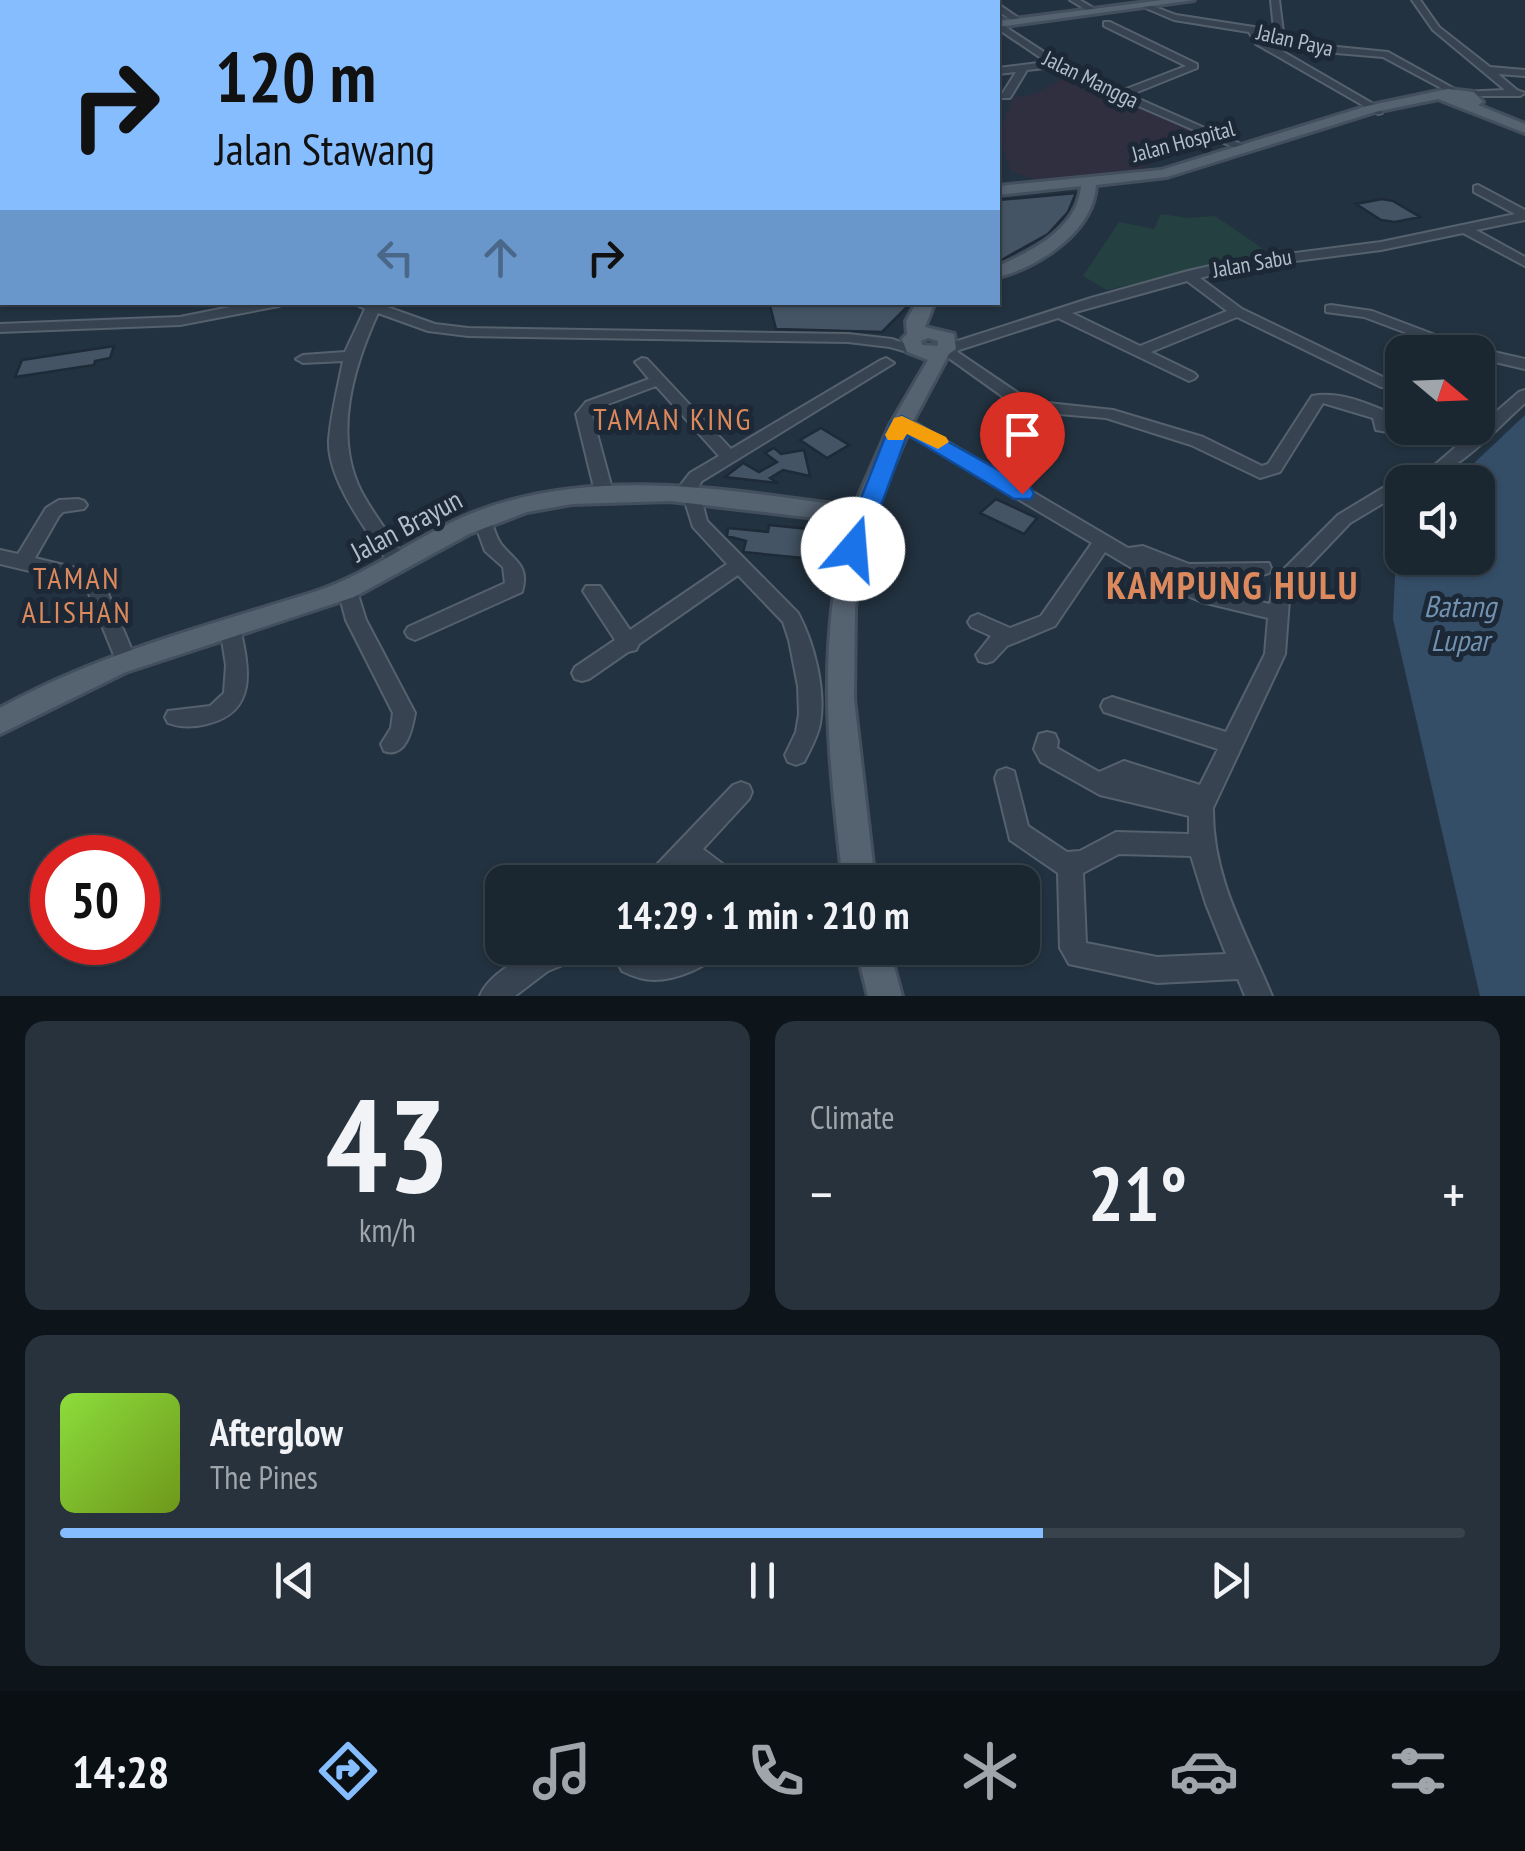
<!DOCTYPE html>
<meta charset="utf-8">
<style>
body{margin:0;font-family:"PT Sans Narrow",sans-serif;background:#27323c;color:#f1f3f6;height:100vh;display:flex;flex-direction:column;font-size:38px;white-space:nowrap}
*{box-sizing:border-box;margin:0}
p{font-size:32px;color:#9fa5ab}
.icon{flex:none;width:55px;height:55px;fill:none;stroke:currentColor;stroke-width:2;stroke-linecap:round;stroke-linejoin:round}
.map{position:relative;height:996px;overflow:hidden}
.details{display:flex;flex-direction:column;gap:25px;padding:25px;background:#0e151a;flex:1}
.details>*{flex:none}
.guide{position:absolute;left:0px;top:0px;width:1000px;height:305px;box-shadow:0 2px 8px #0004,0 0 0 2px #38434c;background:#85bdfe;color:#111;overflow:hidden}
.needle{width:65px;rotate:109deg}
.controls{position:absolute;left:1385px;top:335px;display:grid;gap:20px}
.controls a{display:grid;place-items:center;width:110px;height:110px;border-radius:20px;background:#1a2630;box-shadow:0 2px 8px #0004,0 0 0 2px #38434c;font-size:50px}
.speed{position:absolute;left:30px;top:835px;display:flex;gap:20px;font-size:50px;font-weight:700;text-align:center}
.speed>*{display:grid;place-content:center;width:130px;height:130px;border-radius:50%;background:#1a2630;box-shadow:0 2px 8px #0004,0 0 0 2px #38434c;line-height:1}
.speed .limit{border:15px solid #d22;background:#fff;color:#111}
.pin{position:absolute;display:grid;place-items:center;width:85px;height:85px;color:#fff;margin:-102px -42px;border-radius:50% 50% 50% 0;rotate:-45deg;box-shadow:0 0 10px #0007}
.pin .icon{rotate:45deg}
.me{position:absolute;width:110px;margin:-55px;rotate:18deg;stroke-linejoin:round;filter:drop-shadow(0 0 8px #0008)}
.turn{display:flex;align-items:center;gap:35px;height:210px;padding:0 50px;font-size:45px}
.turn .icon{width:130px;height:130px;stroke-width:2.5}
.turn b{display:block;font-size:70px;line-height:85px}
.lanes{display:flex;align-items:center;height:95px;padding:0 50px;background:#0003;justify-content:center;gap:50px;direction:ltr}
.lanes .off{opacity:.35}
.big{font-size:75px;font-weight:700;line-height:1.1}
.details .tile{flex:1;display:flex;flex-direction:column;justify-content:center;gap:15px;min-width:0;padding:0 35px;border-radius:20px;background:#27323c}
.details .dial{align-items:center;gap:0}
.dial b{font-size:130px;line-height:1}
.song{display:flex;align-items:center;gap:30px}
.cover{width:120px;height:120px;border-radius:15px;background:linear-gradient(135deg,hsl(90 70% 55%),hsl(80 70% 35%))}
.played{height:10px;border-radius:5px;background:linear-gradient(90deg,#85bdfe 70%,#38434c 70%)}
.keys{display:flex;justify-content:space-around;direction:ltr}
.heat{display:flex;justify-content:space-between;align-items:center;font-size:55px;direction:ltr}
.details .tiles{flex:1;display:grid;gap:25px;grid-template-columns:1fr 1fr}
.tile:last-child{grid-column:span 2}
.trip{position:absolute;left:485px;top:865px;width:555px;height:100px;border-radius:20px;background:#1a2630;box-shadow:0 2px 8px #0004,0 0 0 2px #38434c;font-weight:700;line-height:100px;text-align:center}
.menu{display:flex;height:160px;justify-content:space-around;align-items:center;background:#0a0f13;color:#9fa5ab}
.menu .icon{width:70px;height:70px}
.menu .current{color:#85bdfe}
.menu b{font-size:45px;color:#f1f3f6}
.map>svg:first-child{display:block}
.medical{fill:#302f40}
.green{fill:#254041}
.water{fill:#354e68}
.building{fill:#445464;stroke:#1e2a37;stroke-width:2.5}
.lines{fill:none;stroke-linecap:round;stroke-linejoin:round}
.minor-casing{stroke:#55616d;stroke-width:4}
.major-casing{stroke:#434f5c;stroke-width:6}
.minor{fill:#374350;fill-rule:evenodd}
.major{fill:#556270;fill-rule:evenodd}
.route{fill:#1a73e8;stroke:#114b97;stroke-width:2.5}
.slow{fill:#f59e0b}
.labels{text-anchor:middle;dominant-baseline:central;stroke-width:10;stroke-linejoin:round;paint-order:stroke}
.far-street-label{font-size:22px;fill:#b3beca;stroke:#1c2835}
.street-label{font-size:28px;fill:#b3beca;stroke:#1c2835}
.neighbourhood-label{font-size:30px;letter-spacing:2.5px;fill:#dc8a5d;stroke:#1c2835}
.water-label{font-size:30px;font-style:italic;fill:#7191b0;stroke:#1c2835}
.district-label{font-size:38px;font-weight:bold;letter-spacing:2.5px;fill:#dc8a5d;stroke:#1c2835}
</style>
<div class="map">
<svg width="1525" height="996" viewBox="0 0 1525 996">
<rect width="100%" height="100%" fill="#233240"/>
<path class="medical" d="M 1067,76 L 1223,143 L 1165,157 L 1132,173 L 1039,181 L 1011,171 L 998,135 L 1014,97 L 1032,95 Z"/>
<path class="green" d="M 1161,214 L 1189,218 L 1215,216 L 1269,253 L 1107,290 L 1083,276 L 1119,222 L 1154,229 Z"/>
<path class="water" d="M 1525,415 L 1525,996 L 1480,996 L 1393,619 L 1396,557 L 1402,544 L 1402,558 L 1478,558 L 1478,482 L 1454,482 Z"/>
<path class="building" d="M 1076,193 L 1068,212 L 1048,234 L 998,262 L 998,200 Z
M 1382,199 L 1393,201 L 1420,217 L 1395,222 L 1381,220 L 1356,204 Z
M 769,302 L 912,302 L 882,332 L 776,329 Z
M 114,346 L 110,358 L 95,361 L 94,365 L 15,377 L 22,360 Z
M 821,428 L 849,445 L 827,458 L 800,440 Z
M 774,448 L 781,454 L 804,450 L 810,476 L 783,470 L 770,478 L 778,483 L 725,477 L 743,463 L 759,472 L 777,462 L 765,453 Z
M 996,499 L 1037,518 L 1024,534 L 980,513 Z
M 769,525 L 809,529 L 808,536 L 821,537 L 819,551 L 814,551 L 813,559 L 743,552 L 746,541 L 727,536 L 728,528 L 768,532 Z"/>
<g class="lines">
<g class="minor-casing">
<path id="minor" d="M 776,0 L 785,0 L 786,2 L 778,2 Z
M 867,0 L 877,0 L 878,2 L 869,2 Z
M 1070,0 L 1080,0 L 1100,12 L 1093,14 Z
M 1271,0 L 1279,0 L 1283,32 L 1337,47 L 1388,52 L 1460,92 L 1505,90 L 1433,30 L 1412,0 L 1420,0 L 1439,27 L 1490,67 L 1525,70 L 1525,76 L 1498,74 L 1517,90 L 1525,93 L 1520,96 L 1456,96 L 1383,57 L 1336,53 L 1285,37 L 1259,33 L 1263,40 L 1382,109 L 1382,113 L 1378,114 L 1256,44 L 1249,32 L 1174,20 L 1141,6 L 1145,3 L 1176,15 L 1274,30 Z
M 998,5 L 1001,6 L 1023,21 L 1016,23 L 998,11 Z
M 998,22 L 1073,71 L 1121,91 L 1186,66 L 1104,26 L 1104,22 L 1110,22 L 1197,64 L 1197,68 L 1130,95 L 1250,148 L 1240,150 L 1067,75 L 1054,67 L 1027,70 L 1010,98 L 1002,98 L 1001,96 L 1016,72 L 998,74 L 998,68 L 1047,62 L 998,29 Z
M 1478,185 L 1525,210 L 1525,220 L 1476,230 L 1525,257 L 1525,266 L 1463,233 L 1381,250 L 1233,269 L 1200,278 L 1242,309 L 1391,381 L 1394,384 L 1391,387 L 1381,387 L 1237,317 L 1151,352 L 1194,373 L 1197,376 L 1194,379 L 1189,381 L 1058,318 L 956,351 L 1021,395 L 1048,403 L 1113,410 L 1203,437 L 1262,466 L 1268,464 L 1312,396 C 1342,390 1375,407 1402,418 L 1402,428 L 1436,431 L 1438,435 L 1436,439 L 1430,440 L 1376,430 L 1373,418 L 1323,403 L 1280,472 L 1260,478 L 1191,445 L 1106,418 L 1047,413 L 1009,401 L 939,351 L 942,346 L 1091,298 L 1188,271 L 1232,261 L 1381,242 L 1515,214 L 1474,192 L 1474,186 ZM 1187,281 L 1227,311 L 1140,346 L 1072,313 Z
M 255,302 L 286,302 L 279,306 L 180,325 L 0,332 L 0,324 L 180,317 Z
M 351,302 L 373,302 L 435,324 L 468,328 L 848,334 L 892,339 L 925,351 L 918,355 L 890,347 L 848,342 L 468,336 L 428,331 L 378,313 C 353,368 333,435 361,491 C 374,516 393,538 407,562 L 405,567 L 391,567 C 369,533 327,481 329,440 C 331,414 338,387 343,361 L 303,363 L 296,359 L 303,355 L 345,352 L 365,309 Z
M 1331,305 L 1372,311 L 1459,344 L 1525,359 L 1525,369 L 1478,358 L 1478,352 L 1457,352 L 1364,317 L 1326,312 L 1326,306 Z
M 642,358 L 647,359 L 731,449 L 881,360 L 886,358 L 894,363 L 702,481 L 698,487 L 707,521 L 798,613 C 814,643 826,689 820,724 C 817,738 810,750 804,762 L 796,765 L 788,762 L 785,755 L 796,732 L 799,714 L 798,686 L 789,640 L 783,622 L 738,575 L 639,644 L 636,650 L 628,652 L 589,679 L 582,681 L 575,679 L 572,673 L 575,667 L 615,640 L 583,591 L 586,586 L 600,586 L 630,630 L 727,564 L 693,527 L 680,486 L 690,473 L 719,456 L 656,386 L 598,408 L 592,415 L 614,496 L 605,502 L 596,496 L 576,414 L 586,402 L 649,379 L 635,362 Z
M 1525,390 L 1525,403 C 1489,435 1453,482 1402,482 L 1402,492 L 1350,523 L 1290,586 L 1285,654 L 1213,808 C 1212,878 1246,933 1272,996 L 1245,996 L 1238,979 L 1157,983 L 1069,964 L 1060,948 L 1058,873 L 1010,840 L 995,778 L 998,771 L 1006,768 L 1014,771 L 1028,826 L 1067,852 L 1080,851 L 1116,832 L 1189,834 L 1189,816 L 1100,795 L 1041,762 L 1034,749 L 1039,734 L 1047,732 L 1055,734 L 1058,741 L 1057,748 L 1099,772 L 1124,761 L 1200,785 L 1218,749 L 1104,712 L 1101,706 L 1104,700 L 1112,697 L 1226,732 L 1265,654 L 1268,618 L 1202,602 L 1159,584 L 1105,552 L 1055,626 L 1007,646 L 993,661 L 986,663 L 979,661 L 976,655 L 991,636 L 971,627 L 968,622 L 971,617 L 978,614 L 1010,628 L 1041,616 L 1092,543 L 895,426 L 893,422 L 895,418 L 907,418 L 1128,548 L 1143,546 L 1189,564 L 1269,563 L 1271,568 L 1269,573 L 1262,575 L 1187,578 L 1165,570 L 1213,591 L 1270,604 L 1274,579 L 1338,515 L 1396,480 L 1436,464 L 1519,392 ZM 1119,854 L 1191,856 L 1206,904 L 1226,954 L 1157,957 L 1086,943 L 1083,873 Z
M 78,499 L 84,501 L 87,505 L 84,509 L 63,512 L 59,516 L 35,558 L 80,569 L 102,579 L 136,660 L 133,666 L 126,668 L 119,666 L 116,660 L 87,589 L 68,580 L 0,564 L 0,550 L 18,554 L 46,508 L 59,500 Z
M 482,512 L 488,514 C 493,523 495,536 501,544 C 514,561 530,565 522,592 L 422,637 L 415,640 L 408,637 L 405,632 L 408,627 L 505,583 L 503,567 L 485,551 L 473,518 Z
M 348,583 L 355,585 L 366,620 L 415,713 C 412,730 406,759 384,751 L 381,744 L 391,728 L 393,713 L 346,620 L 338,590 L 341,585 Z
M 230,620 L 237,623 L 240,628 C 249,668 258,712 207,724 C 195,727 181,728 168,723 L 165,717 L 168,711 L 210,706 L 224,693 L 226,665 L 220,628 L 223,623 Z
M 741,782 L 749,785 L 752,792 L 749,799 L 703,849 L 736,874 L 739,882 L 708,882 L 688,866 L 673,882 L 645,882 L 648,874 L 733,785 Z
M 543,948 L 586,948 L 582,957 L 548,971 L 515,996 L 480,996 C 488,975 522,956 543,948 Z
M 610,948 L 637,948 L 640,952 L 662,953 L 682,948 L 720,948 C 712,967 675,980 654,980 C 643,980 632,976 622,971 Z"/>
</g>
<g class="major-casing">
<path id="major" d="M 1163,0 L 1194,0 L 998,27 L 998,21 Z
M 1448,89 L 1474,92 L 1483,102 L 1478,105 L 1525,124 L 1525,133 L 1438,99 L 1375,112 L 1167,177 L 1096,185 C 1094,231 1039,267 998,277 L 998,266 C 1032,251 1078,228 1081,186 L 998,195 L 998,186 L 1161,170 L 1367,106 Z
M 0,261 L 2,262 L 2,272 L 0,272 Z
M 917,302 L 935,302 L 925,327 L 954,334 L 956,349 L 949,354 L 911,425 L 883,491 L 862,562 L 855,607 L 854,699 L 875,882 L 843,882 C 829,760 815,642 849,522 L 670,501 L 572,504 L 527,512 L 469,534 L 354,597 L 126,672 L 0,734 L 0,708 C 99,653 207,626 314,592 C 370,574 416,536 470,514 C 592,465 729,490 854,507 L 890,425 L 928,360 L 907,352 L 902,339 L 907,334 L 906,321 ZM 928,338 L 938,341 L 938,346 L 922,345 L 921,341 Z
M 856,948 L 889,948 L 902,996 L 868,996 Z"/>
</g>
<use href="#minor" class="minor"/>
<use href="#major" class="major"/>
</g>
<path class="route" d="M 902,416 L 1031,488 L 1034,494 L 1031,499 L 1014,499 L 907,435 L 865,549 L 853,558 L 844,555 L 841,549 L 891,422 Z"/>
<path class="slow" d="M 902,416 L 946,437 L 949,442 L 938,449 L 907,434 L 903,440 L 888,440 L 885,435 L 894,418 Z"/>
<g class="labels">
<g class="far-street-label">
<text transform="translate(1295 40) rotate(13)">Jalan Paya</text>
<text transform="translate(1091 79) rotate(26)">Jalan Mangga</text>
<text transform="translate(1183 141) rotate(-15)">Jalan Hospital</text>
<text transform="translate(1252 263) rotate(-10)">Jalan Sabu</text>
</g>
<g class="street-label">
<text transform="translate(406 525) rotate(-28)">Jalan Brayun</text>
</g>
<g class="neighbourhood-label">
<text x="673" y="418">TAMAN KING</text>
<text x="77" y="577">TAMAN<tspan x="77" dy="34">ALISHAN</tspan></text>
</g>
<g class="water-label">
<text x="1460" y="605">Batang<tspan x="1460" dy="34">Lupar</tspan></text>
</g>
<g class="district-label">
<text x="1233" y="584">KAMPUNG HULU</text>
</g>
</g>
</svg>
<div class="controls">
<a><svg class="needle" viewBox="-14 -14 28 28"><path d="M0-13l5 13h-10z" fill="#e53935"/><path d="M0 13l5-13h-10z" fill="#9fa5ab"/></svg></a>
<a><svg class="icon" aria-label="sound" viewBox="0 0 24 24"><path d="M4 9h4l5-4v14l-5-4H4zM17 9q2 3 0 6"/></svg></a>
</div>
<div class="speed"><div class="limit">50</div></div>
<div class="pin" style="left:1022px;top:494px;background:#d93025"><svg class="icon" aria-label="arrive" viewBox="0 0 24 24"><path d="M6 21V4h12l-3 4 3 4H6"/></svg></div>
<svg class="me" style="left:853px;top:549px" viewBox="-20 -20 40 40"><circle r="19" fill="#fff"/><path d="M0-13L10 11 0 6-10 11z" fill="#1a73e8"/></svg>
<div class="trip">14:29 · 1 min · 210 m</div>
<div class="guide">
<div class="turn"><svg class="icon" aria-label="right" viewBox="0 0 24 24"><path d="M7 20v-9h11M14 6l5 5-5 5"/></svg><div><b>120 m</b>Jalan Stawang</div></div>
<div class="lanes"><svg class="icon off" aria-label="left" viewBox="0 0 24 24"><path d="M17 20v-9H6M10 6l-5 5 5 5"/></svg><svg class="icon off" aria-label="ahead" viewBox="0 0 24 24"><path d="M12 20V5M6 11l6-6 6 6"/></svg><svg class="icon" aria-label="right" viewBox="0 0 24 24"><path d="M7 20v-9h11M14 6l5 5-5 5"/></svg></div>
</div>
</div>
<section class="details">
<div class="tiles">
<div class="tile dial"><b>43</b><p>km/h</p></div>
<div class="tile"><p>Climate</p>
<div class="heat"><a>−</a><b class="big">21°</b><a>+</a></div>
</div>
<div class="tile">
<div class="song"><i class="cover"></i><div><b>Afterglow</b><p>The Pines</p></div></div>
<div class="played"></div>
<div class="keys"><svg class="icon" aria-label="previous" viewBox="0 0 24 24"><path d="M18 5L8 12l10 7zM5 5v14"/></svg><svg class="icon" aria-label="pause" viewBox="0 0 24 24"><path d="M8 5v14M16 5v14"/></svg><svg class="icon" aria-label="next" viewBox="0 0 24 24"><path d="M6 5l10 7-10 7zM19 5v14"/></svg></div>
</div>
</div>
</section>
<nav class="menu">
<b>14:28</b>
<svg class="icon current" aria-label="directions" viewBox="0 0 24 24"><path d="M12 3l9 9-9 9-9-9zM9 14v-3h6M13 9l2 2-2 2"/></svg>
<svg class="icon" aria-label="music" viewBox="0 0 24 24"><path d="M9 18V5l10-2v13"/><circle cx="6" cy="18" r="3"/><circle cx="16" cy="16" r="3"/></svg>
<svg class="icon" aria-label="phone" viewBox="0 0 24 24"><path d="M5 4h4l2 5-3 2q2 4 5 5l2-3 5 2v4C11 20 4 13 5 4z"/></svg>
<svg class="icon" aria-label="climate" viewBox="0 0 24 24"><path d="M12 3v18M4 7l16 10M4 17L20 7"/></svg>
<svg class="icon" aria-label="car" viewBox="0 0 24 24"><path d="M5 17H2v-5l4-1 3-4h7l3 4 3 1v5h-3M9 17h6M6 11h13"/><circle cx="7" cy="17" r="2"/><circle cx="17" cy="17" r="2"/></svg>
<svg class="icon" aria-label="filters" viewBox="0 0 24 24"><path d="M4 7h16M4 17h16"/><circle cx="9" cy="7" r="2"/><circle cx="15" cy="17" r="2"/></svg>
</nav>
